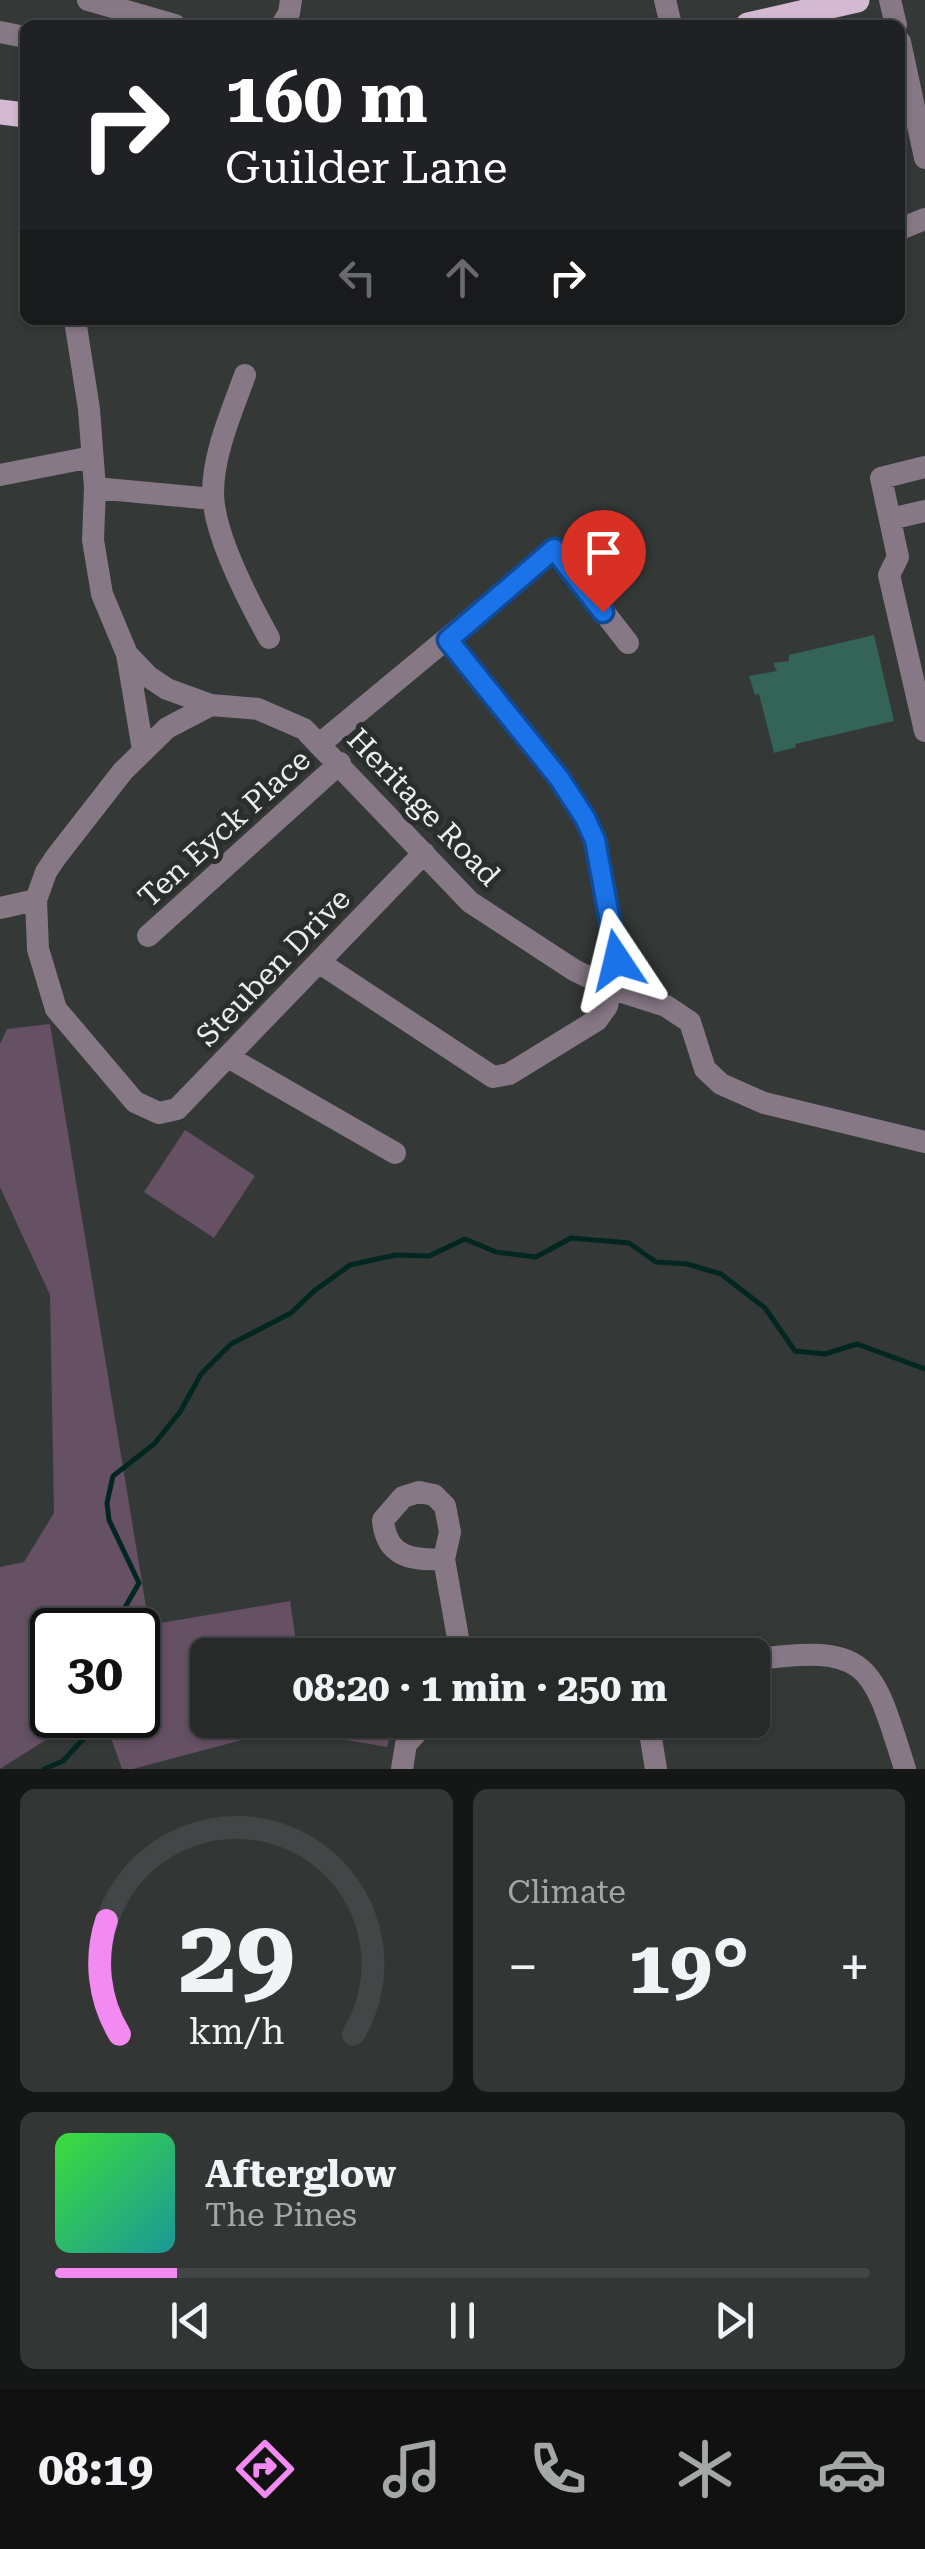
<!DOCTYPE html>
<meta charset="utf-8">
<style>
body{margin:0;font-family:"Roboto Serif",serif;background:#333635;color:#f1f3f6;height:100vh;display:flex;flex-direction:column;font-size:38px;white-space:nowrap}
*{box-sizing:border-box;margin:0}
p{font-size:32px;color:#a4a7a8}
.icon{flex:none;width:55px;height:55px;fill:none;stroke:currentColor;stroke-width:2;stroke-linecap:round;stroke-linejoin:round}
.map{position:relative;height:1769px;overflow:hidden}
.side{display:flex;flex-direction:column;gap:20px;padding:20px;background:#151717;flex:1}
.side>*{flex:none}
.top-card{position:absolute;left:20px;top:20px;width:885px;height:305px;border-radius:15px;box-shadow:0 2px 8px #0004,0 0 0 2px #434646;background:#202124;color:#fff;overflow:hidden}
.speed{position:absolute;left:30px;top:1608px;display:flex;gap:20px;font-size:50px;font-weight:700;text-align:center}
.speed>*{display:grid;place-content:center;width:130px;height:130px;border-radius:50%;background:#272a29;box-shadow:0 2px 8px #0004,0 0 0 2px #434646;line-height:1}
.speed .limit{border:5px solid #111;border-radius:15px;background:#fff;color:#111}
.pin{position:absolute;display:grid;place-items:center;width:85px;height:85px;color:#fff;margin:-102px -42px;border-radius:50% 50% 50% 0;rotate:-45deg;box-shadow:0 0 10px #0007}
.pin .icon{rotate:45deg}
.me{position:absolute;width:110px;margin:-55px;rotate:350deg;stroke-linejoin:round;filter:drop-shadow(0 0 8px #0008)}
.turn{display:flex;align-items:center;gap:35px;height:210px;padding:0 40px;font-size:45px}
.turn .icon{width:130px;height:130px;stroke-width:2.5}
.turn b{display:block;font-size:70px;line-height:85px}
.lanes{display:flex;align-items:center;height:95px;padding:0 40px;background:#0003;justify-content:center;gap:50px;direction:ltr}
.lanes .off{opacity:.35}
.big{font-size:75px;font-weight:700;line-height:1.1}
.side .widget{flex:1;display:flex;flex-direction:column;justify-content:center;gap:15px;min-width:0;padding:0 35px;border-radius:15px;background:#333635}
.side .dial{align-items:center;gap:0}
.dial svg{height:260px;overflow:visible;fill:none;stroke:#434646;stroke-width:7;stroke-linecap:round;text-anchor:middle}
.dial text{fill:#f1f3f6;stroke:none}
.song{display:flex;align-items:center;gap:30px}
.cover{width:120px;height:120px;border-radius:15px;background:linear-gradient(135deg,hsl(120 70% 55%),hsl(180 70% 35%))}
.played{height:10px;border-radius:5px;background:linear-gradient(90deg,#f28af2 15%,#434646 15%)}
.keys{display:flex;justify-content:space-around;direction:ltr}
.heat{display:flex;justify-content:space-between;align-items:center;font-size:55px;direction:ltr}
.side .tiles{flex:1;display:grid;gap:20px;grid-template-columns:1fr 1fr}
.widget:last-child{grid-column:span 2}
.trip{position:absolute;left:190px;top:1638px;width:580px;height:100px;border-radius:15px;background:#272a29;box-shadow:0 2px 8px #0004,0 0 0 2px #434646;font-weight:700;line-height:100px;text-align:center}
.tab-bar{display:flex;height:160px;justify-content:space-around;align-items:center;background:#101110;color:#a4a7a8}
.tab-bar .icon{width:70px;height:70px}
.tab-bar .active{color:#f28af2}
.tab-bar b{font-size:45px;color:#f1f3f6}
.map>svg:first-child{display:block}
.green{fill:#655064}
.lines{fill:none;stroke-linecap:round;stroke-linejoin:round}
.stream{stroke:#022720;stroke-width:5}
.building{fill:#346358}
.minor{stroke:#867885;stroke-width:22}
.major{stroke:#d4b9d3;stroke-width:25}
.route-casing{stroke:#114b97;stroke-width:25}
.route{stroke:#1a73e8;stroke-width:18}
.labels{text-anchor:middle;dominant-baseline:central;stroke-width:10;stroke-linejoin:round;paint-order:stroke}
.street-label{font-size:30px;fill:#ecefee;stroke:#2a2e2d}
</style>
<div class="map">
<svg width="925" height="1769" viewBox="0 0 925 1769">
<rect width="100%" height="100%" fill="#343837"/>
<path class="green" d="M 50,1024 L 149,1625 L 290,1601 L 298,1655 L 208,1655 L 208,1720 L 385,1720 L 394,1724 L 387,1747 L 283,1729 L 133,1769 L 122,1769 L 103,1715 L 138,1715 L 138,1630 L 52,1630 L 52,1715 L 85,1715 L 0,1769 L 0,1567 L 24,1562 L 54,1513 L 50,1295 L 0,1187 L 0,1044 L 7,1029 Z
M 185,1130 L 255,1176 L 214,1238 L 144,1192 Z"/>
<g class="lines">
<path class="stream" d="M 112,1630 L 139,1583 L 109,1520 L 107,1503 L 113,1476 L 154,1444 L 180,1412 L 201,1374 L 231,1344 L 291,1313 L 314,1291 L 350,1265 L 396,1255 L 429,1256 L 465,1239 L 496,1252 L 536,1257 L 571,1238 L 629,1243 L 656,1262 L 687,1264 L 721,1274 L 765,1308 L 795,1351 L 825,1354 L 857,1344 L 925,1369
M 44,1769 L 63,1761 L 100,1721 L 101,1715"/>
</g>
<path class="building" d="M 874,635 L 894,721 L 795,744 L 796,747 L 774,753 L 759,694 L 755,695 L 749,676 L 777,671 L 773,663 L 789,661 L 789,655 Z"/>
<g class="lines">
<path class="minor" d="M 88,0 L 175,25
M 665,0 L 671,25
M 890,0 L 896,25
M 282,25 L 289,13 L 291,0
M 0,32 L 25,37
M 900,42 L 925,158
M 900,229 L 925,219
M 75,320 L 89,409 L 95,488 L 93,540 L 102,594 L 127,654 L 143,750
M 245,375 C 231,414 213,453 213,494 C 214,535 249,602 269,638
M 925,467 L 881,478 L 898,557 L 889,575 L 925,731
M 0,475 L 92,457
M 95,488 L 213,499
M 890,519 L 925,511
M 127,654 L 149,677 L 167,689 L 211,705 L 258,709 L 304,729 L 470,902 L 574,970 L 613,989 L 666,1006 L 690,1022 L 705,1069 L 721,1084 L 764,1103 L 925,1142
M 211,705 L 167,728 L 123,771 L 56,857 L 46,872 L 36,900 L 38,949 L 56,1009 L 135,1102 L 159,1113 L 177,1109 L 424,853
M 321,743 L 555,549 L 628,643
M 0,908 L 36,900
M 148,936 L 340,763
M 320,963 L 493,1077 L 509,1074 L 597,1020 L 607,1006 L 617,960 L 595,840 L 585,818 L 559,777 L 447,639
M 228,1057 L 395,1153
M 444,1559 C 412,1561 386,1557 383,1520 L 403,1497 L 419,1492 L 434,1495 L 445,1506 L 450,1532 L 444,1559 L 461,1655
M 752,1660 C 870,1643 872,1664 905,1769
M 648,1720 L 656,1769
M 402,1769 L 406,1744 L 428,1720"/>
<path class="major" d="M 748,25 L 857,0
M 0,112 L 25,115"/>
</g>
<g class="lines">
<g class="route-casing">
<path id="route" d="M 603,612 L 554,549 L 448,640 L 559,778 L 585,818 L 595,840 L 617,960"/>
</g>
<use href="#route" class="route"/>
</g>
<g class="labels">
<g class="street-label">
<text transform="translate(424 807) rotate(46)">Heritage Road</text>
<text transform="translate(224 828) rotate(-42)">Ten Eyck Place</text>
<text transform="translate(273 967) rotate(-46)">Steuben Drive</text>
</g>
</g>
</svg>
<div class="speed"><div class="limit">30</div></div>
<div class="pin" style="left:603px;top:612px;background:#d93025"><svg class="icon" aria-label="arrive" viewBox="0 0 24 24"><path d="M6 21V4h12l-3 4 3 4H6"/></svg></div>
<svg class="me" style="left:617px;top:960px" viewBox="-20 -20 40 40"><path d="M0-17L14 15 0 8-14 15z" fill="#1a73e8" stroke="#fff" stroke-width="4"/></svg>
<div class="trip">08:20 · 1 min · 250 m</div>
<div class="top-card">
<div class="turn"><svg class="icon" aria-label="right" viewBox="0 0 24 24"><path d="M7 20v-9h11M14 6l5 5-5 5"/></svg><div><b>160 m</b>Guilder Lane</div></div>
<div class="lanes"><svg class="icon off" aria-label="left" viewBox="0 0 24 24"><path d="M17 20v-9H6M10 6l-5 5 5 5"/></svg><svg class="icon off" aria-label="ahead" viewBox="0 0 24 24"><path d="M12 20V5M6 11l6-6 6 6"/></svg><svg class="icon" aria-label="right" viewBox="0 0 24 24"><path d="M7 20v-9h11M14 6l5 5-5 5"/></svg></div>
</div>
</div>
<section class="side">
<div class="tiles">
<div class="widget dial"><svg viewBox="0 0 100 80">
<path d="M14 69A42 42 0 1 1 86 69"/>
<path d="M14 69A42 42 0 0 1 10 34" stroke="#f28af2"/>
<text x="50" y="56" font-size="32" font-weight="700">29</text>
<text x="50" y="72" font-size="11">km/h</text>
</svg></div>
<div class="widget"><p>Climate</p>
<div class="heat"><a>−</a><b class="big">19°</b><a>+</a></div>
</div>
<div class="widget">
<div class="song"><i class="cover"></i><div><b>Afterglow</b><p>The Pines</p></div></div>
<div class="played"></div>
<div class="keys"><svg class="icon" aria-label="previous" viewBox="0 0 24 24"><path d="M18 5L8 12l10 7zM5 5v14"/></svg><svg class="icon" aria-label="pause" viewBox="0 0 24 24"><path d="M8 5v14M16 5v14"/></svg><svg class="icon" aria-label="next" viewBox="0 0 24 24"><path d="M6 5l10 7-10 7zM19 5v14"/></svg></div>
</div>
</div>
</section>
<nav class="tab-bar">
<b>08:19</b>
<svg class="icon active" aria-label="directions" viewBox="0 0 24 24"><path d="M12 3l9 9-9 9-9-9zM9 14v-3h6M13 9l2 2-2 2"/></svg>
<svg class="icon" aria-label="music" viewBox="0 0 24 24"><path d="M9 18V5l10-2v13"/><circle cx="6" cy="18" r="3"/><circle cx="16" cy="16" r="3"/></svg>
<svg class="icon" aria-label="phone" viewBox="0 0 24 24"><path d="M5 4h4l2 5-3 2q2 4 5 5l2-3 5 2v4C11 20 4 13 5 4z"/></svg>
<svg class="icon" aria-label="climate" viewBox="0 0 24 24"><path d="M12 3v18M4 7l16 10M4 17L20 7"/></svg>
<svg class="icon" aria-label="car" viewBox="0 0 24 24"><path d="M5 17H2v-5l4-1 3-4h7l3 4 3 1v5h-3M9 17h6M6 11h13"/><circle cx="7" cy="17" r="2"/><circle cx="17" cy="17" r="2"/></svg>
</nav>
